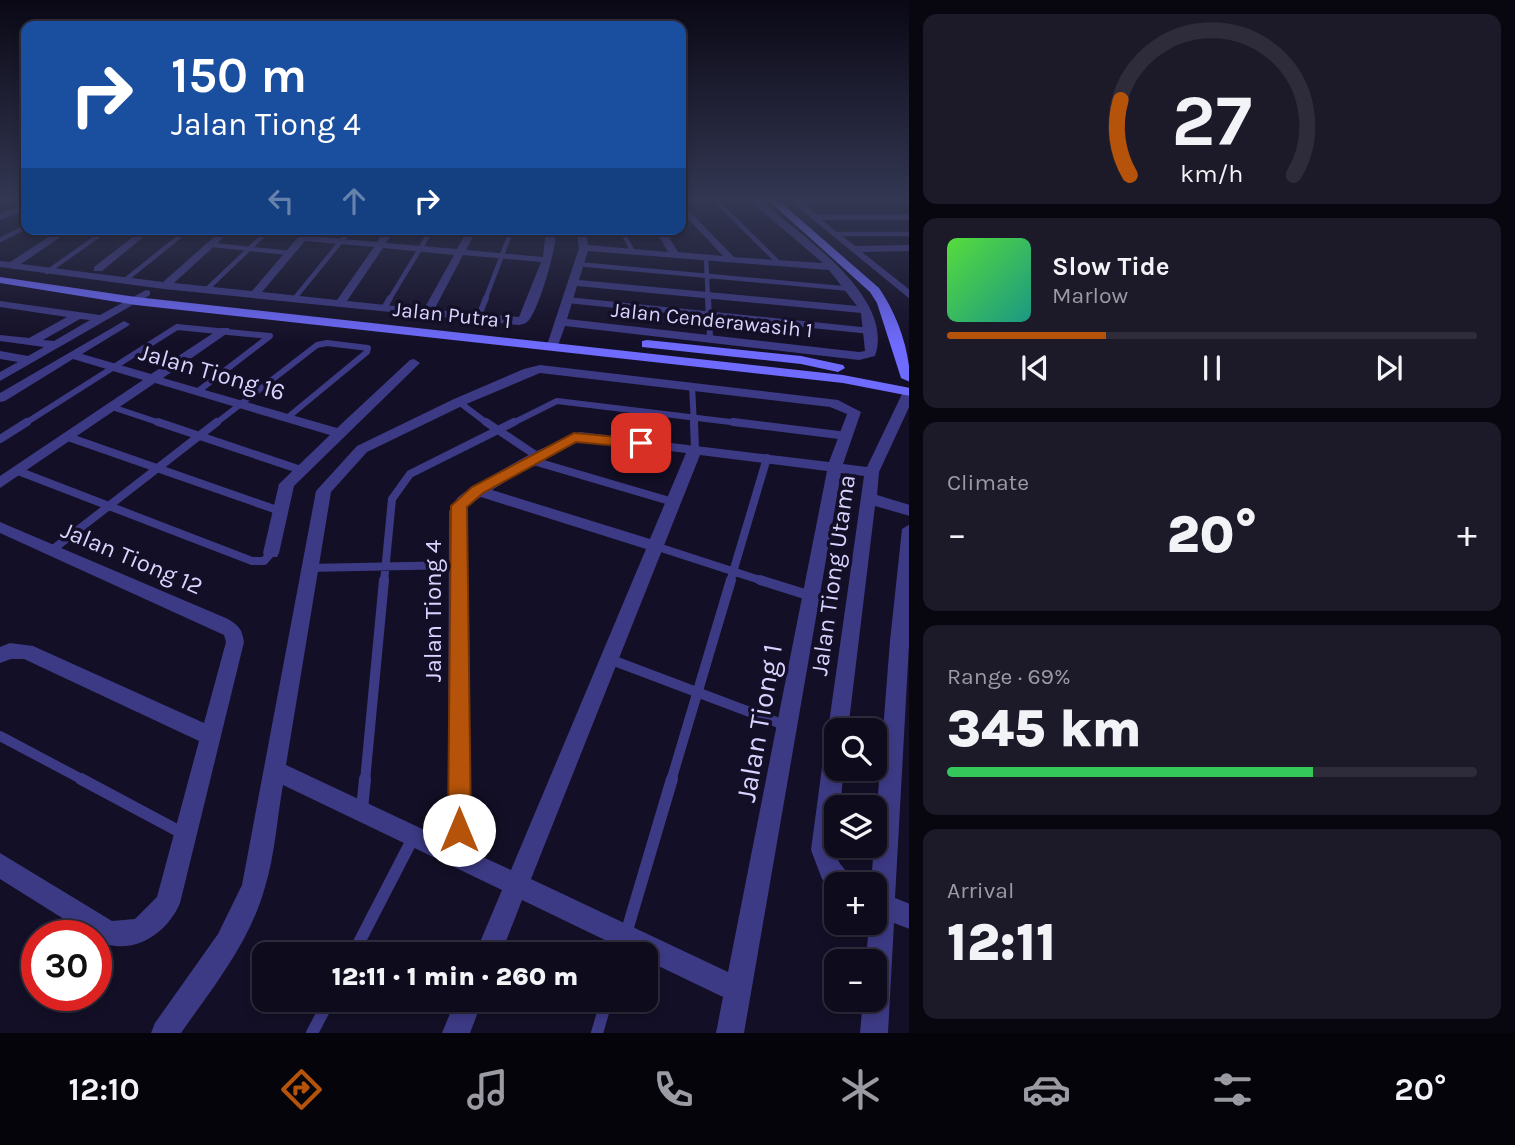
<!DOCTYPE html>
<meta charset="utf-8">
<style>
body{margin:0;font-family:Karla,sans-serif;background:#1c1929;color:#f1f3f6;height:100vh;display:flex;flex-direction:column;font-size:26px;white-space:nowrap}
*{box-sizing:border-box;margin:0}
p{font-size:23px;color:#9b9ba3}
.icon{flex:none;width:38px;height:38px;fill:none;stroke:currentColor;stroke-width:2;stroke-linecap:round;stroke-linejoin:round}
.map{position:relative;flex:1;overflow:hidden}
.side{display:flex;flex-direction:column;gap:14px;padding:14px;background:#08060f;width:606px}
.side>*{flex:none}
.guide{position:absolute;left:21px;top:21px;width:665px;height:214px;border-radius:14px;box-shadow:0 4px 10px #0003,0 0 0 2px #2e2b3b;background:#1a4fa0;color:#fff;overflow:hidden}
.tools{position:absolute;left:824px;top:718px;display:grid;gap:14px}
.tools a{display:grid;place-items:center;width:63px;height:63px;border-radius:14px;background:#0e0b1c;box-shadow:0 4px 10px #0003,0 0 0 2px #2e2b3b;font-size:35px}
.speed{position:absolute;left:21px;top:920px;display:flex;gap:14px;font-size:35px;font-weight:700;text-align:center}
.speed>*{display:grid;place-content:center;width:91px;height:91px;border-radius:50%;background:#0e0b1c;box-shadow:0 4px 10px #0003,0 0 0 2px #2e2b3b;line-height:1}
.speed .limit{border:10px solid #d22;background:#fff;color:#111}
.pin{position:absolute;display:grid;place-items:center;width:60px;height:60px;color:#fff;margin:-30px;border-radius:14px;box-shadow:0 4px 10px #0006}
.me{position:absolute;width:77px;margin:-38px;rotate:0deg;stroke-linejoin:round;filter:drop-shadow(0 0 5px #0008)}
.turn{display:flex;align-items:center;gap:24px;height:147px;padding:0 35px;font-size:32px}
.turn .icon{width:91px;height:91px;stroke-width:2.5}
.turn b{display:block;font-size:49px;line-height:60px}
.lanes{display:flex;align-items:center;height:66px;padding:0 35px;background:#0003;justify-content:center;gap:35px;direction:ltr}
.lanes .off{opacity:.35}
.big{font-size:52px;font-weight:800;line-height:1.1}
.side .card{flex:1;display:flex;flex-direction:column;justify-content:center;gap:10px;min-width:0;padding:0 24px;border-radius:14px;background:#1c1929}
.side .dial{align-items:center;gap:0}
.dial svg{height:182px;overflow:visible;fill:none;stroke:#2e2b3b;stroke-width:7;stroke-linecap:round;text-anchor:middle}
.dial text{fill:#f1f3f6;stroke:none}
.song{display:flex;align-items:center;gap:21px}
.cover{width:84px;height:84px;border-radius:10px;background:linear-gradient(135deg,hsl(110 70% 55%),hsl(170 70% 35%))}
.played{height:7px;border-radius:4px;background:linear-gradient(90deg,#b45309 30%,#2e2b3b 30%)}
.keys{display:flex;justify-content:space-around;direction:ltr}
.heat{display:flex;justify-content:space-between;align-items:center;font-size:38px;direction:ltr}
.charge{height:10px;border-radius:5px;background:linear-gradient(90deg,#34c759 69%,#2e2b3b 0)}
.trip{position:absolute;left:252px;top:942px;width:406px;height:70px;border-radius:14px;background:#0e0b1c;box-shadow:0 4px 10px #0003,0 0 0 2px #2e2b3b;font-weight:800;line-height:70px;text-align:center}
.tab-bar{display:flex;height:112px;justify-content:space-around;align-items:center;background:#06040b;color:#9b9ba3}
.tab-bar .icon{width:49px;height:49px}
.tab-bar .active{color:#b45309}
.tab-bar b{font-size:32px;color:#f1f3f6}
main{display:flex;flex:1;min-height:0}
.map>svg:first-child{display:block}
.lines{fill:none;stroke-linecap:round;stroke-linejoin:round}
.lane-far4{stroke:#3d3a85;stroke-width:4.5}
.lane-far3{stroke:#3d3a85;stroke-width:6}
.lane-far2{stroke:#3d3a85;stroke-width:8}
.lane-far1{stroke:#3d3a85;stroke-width:10}
.lane{stroke:#3d3a85;stroke-width:12}
.street{fill:#3d3a85;fill-rule:evenodd}
.secondary{fill:#6f6bff;fill-rule:evenodd}
.route{fill:#b45309;stroke:#753606;stroke-width:2}
.labels{text-anchor:middle;dominant-baseline:central;stroke-width:7;stroke-linejoin:round;paint-order:stroke}
.far-street-label{font-size:21px;fill:#d9d4ff;stroke:#130f26}
.street-label{font-size:24px;fill:#d9d4ff;stroke:#130f26}
.near-street-label{font-size:28px;fill:#d9d4ff;stroke:#130f26}
</style>
<main>
<div class="map">
<svg width="910" height="1033" viewBox="0 0 910 1033">
<rect width="100%" height="100%" fill="#130f26"/>
<g class="lines">
<path class="lane-far4" d="M 715,200 L 779,263
M 0,202 L 4,200
M 796,203 L 910,202
M 621,229 L 633,252
M 834,234 L 910,234
M 0,240 L 26,227
M 213,245 L 289,253
M 706,257 L 708,300
M 577,264 L 852,289
M 47,272 L 108,229
M 124,281 L 189,229
M 206,290 L 270,229
M 294,299 L 351,229
M 389,300 L 432,229
M 485,300 L 512,229"/>
<path class="lane-far3" d="M 708,298 L 710,338
M 567,300 L 871,331
M 384,308 L 390,298
M 478,318 L 486,298
M 692,386 L 694,424
M 459,402 L 488,424
M 112,407 L 163,424
M 24,424 L 177,327 L 270,336 L 197,392
M 215,424 L 317,345 L 327,343 L 368,348 L 367,352 L 287,418
M 511,424 L 557,401 L 747,424"/>
<path class="lane-far2" d="M 158,422 L 301,470
M 486,422 L 537,456
M 694,422 L 695,450
M 733,422 L 847,436
M 68,437 L 280,511
M 0,439 L 27,422
M 530,460 L 673,502
M 18,471 L 252,561 L 264,561 L 271,553
M 655,546 L 766,582
M 52,550 L 217,422
M 309,568 L 457,565
M 384,582 L 392,499 L 410,474 L 514,422
M 730,582 L 767,458"/>
<path class="lane-far1" d="M 760,580 L 811,596
M 609,659 L 787,726
M 0,736 L 85,781
M 365,781 L 384,580
M 671,781 L 731,580"/>
<path class="lane" d="M 81,779 L 184,834
M 362,809 L 365,779
M 353,954 L 414,836
M 620,954 L 672,779
M 312,1033 L 330,999
M 597,1033 L 607,999"/>
<path class="street" d="M 749,200 L 759,200 C 797,232 896,296 875,356 L 859,360 L 565,326 L 557,348 L 549,348 L 547,345 L 579,248 L 576,229 L 586,229 L 588,245 L 668,252 L 655,229 L 664,229 L 678,252 L 723,256 L 681,211 L 681,203 L 734,257 L 823,263 ZM 588,251 L 829,270 L 857,306 L 579,280 ZM 577,286 L 861,313 L 865,351 L 859,352 L 567,319 Z
M 789,200 L 799,200 L 816,214 L 910,214 L 910,220 L 822,220 L 855,246 L 910,245 L 910,251 L 862,252 L 910,290 L 910,299 Z
M 26,204 L 26,210 L 0,220 L 0,214 Z
M 61,229 L 72,229 L 21,264 L 163,282 L 223,229 L 233,229 L 174,283 L 252,291 L 299,236 L 308,229 L 313,232 L 310,236 L 377,242 L 386,229 L 395,229 L 386,243 L 457,249 L 468,229 L 477,229 L 466,250 L 543,257 L 546,229 L 556,229 C 557,247 540,306 529,320 C 526,324 523,324 519,325 L 164,289 L 0,267 L 0,261 L 10,262 ZM 305,241 L 374,247 L 337,300 L 262,292 ZM 383,248 L 454,255 L 424,309 L 347,301 ZM 463,255 L 541,262 L 519,317 L 434,310 Z
M 143,229 L 153,229 L 102,271 L 94,271 L 94,267 Z
M 146,290 L 150,291 L 150,295 L 0,381 L 0,372 L 18,362 L 0,359 L 0,351 L 28,356 L 44,347 L 0,341 L 0,335 L 29,338 L 67,317 L 0,307 L 0,301 L 100,315 ZM 80,319 L 90,320 L 54,341 L 43,340 Z
M 124,321 L 130,324 L 128,326 L 82,354 L 151,374 L 221,328 L 229,328 L 229,332 L 163,378 L 337,428 L 410,360 L 414,359 L 420,363 L 294,486 L 279,553 L 277,557 L 265,557 L 263,553 L 279,484 L 330,435 L 155,383 L 0,488 L 0,476 L 143,380 L 73,359 L 5,401 L 0,402 L 0,393 Z
M 540,365 L 838,400 L 861,412 L 843,464 L 867,467 L 903,392 L 910,388 L 910,405 L 879,472 L 877,495 L 910,505 L 910,516 L 875,506 L 848,730 L 836,730 L 836,768 L 844,768 L 840,807 L 836,807 C 836,823 831,848 839,862 C 844,871 852,874 856,884 L 836,884 L 835,893 L 822,879 L 811,850 L 825,745 L 832,737 L 828,730 L 864,476 L 841,473 L 744,1033 L 716,1033 L 723,997 L 646,960 L 646,954 L 634,954 L 522,900 L 501,954 L 475,954 L 502,890 L 283,785 C 277,818 275,855 265,887 C 250,942 213,987 181,1033 L 151,1033 L 155,1023 L 218,934 L 242,885 L 316,491 L 357,446 L 454,399 L 524,369 ZM 540,373 L 830,407 L 847,414 L 829,462 L 580,432 L 532,453 L 472,487 L 458,497 L 449,511 L 448,841 L 286,765 L 331,492 L 367,452 L 464,405 ZM 582,440 L 686,453 L 650,539 L 492,490 L 542,459 ZM 700,455 L 827,471 L 728,972 L 531,879 ZM 481,497 L 646,549 L 511,870 L 472,852 L 465,511 L 469,504 Z
M 0,522 L 228,619 C 239,626 242,629 244,642 L 180,903 C 167,934 133,956 100,942 L 96,936 L 91,936 L 0,879 L 0,853 L 112,921 L 135,919 L 157,897 L 199,741 L 24,659 L 11,659 L 0,663 L 0,647 L 10,643 L 33,646 L 204,723 L 226,642 L 224,635 L 0,533 Z
M 910,524 L 910,627 L 895,898 L 910,904 L 910,929 L 894,923 L 888,1033 L 860,1033 L 863,999 L 875,999 L 875,961 L 866,961 L 869,922 L 875,922 L 875,884 L 871,884 L 890,641 L 902,529 Z
M 456,999 L 483,999 L 470,1033 L 442,1033 Z"/>
<path class="secondary" d="M 768,200 L 778,200 L 879,288 C 897,314 910,350 910,382 L 901,378 L 877,303 L 870,292 Z
M 0,277 L 136,297 L 843,375 L 910,388 L 910,396 L 843,383 L 136,305 L 0,283 Z
M 647,340 L 801,356 L 843,365 L 845,368 L 838,372 L 801,364 L 642,347 L 642,341 Z"/>
</g>
<linearGradient id="sky" x2="0" y2="1"><stop stop-color="#0a0815"/><stop offset="0.58" stop-color="#333752"/><stop offset="1" stop-color="#333752" stop-opacity="0"/></linearGradient>
<rect width="910" height="345" fill="url(#sky)"/>
<path class="route" d="M 574,433 L 641,439 L 648,443 L 641,448 L 576,442 L 483,493 L 467,507 L 471,830 L 468,838 L 459,841 L 451,838 L 448,830 L 451,506 L 472,487 Z"/>
<g class="labels">
<g class="far-street-label">
<text transform="translate(452 315) rotate(6)">Jalan Putra 1</text>
<text transform="translate(712 320) rotate(6)">Jalan Cenderawasih 1</text>
</g>
<g class="street-label">
<text transform="translate(212 372) rotate(16)">Jalan Tiong 16</text>
<text transform="translate(132 558) rotate(23)">Jalan Tiong 12</text>
<text transform="translate(833 575) rotate(-82)">Jalan Tiong Utama</text>
<text transform="translate(433 611) rotate(-90)">Jalan Tiong 4</text>
</g>
<g class="near-street-label">
<text transform="translate(759 723) rotate(-80)">Jalan Tiong 1</text>
</g>
</g>
</svg>
<div class="tools">
<a><svg class="icon" aria-label="search" viewBox="0 0 24 24"><circle cx="10" cy="10" r="6"/><path d="M15 15l6 6"/></svg></a>
<a><svg class="icon" aria-label="layers" viewBox="0 0 24 24"><path d="M12 4l9 5-9 5-9-5zM3 14l9 5 9-5"/></svg></a>
<a>+</a>
<a>−</a>
</div>
<div class="speed"><div class="limit">30</div></div>
<div class="pin" style="left:641px;top:443px;background:#d93025"><svg class="icon" aria-label="arrive" viewBox="0 0 24 24"><path d="M6 21V4h12l-3 4 3 4H6"/></svg></div>
<svg class="me" style="left:459px;top:830px" viewBox="-20 -20 40 40"><circle r="19" fill="#fff"/><path d="M0-13L10 11 0 6-10 11z" fill="#b45309"/></svg>
<div class="trip">12:11 · 1 min · 260 m</div>
<div class="guide">
<div class="turn"><svg class="icon" aria-label="right" viewBox="0 0 24 24"><path d="M7 20v-9h11M14 6l5 5-5 5"/></svg><div><b>150 m</b>Jalan Tiong 4</div></div>
<div class="lanes"><svg class="icon off" aria-label="left" viewBox="0 0 24 24"><path d="M17 20v-9H6M10 6l-5 5 5 5"/></svg><svg class="icon off" aria-label="ahead" viewBox="0 0 24 24"><path d="M12 20V5M6 11l6-6 6 6"/></svg><svg class="icon" aria-label="right" viewBox="0 0 24 24"><path d="M7 20v-9h11M14 6l5 5-5 5"/></svg></div>
</div>
</div>
<section class="side">
<div class="card dial"><svg viewBox="0 0 100 80">
<path d="M14 69A42 42 0 1 1 86 69"/>
<path d="M14 69A42 42 0 0 1 10 36" stroke="#b45309"/>
<text x="50" y="56" font-size="32" font-weight="700">27</text>
<text x="50" y="72" font-size="11">km/h</text>
</svg></div>
<div class="card">
<div class="song"><i class="cover"></i><div><b>Slow Tide</b><p>Marlow</p></div></div>
<div class="played"></div>
<div class="keys"><svg class="icon" aria-label="previous" viewBox="0 0 24 24"><path d="M18 5L8 12l10 7zM5 5v14"/></svg><svg class="icon" aria-label="pause" viewBox="0 0 24 24"><path d="M8 5v14M16 5v14"/></svg><svg class="icon" aria-label="next" viewBox="0 0 24 24"><path d="M6 5l10 7-10 7zM19 5v14"/></svg></div>
</div>
<div class="card"><p>Climate</p>
<div class="heat"><a>−</a><b class="big">20°</b><a>+</a></div>
</div>
<div class="card"><p>Range · 69%</p><b class="big">345 km</b><div class="charge"></div></div>
<div class="card"><p>Arrival</p><b class="big">12:11</b></div>
</section>
</main>
<nav class="tab-bar">
<b>12:10</b>
<svg class="icon active" aria-label="directions" viewBox="0 0 24 24"><path d="M12 3l9 9-9 9-9-9zM9 14v-3h6M13 9l2 2-2 2"/></svg>
<svg class="icon" aria-label="music" viewBox="0 0 24 24"><path d="M9 18V5l10-2v13"/><circle cx="6" cy="18" r="3"/><circle cx="16" cy="16" r="3"/></svg>
<svg class="icon" aria-label="phone" viewBox="0 0 24 24"><path d="M5 4h4l2 5-3 2q2 4 5 5l2-3 5 2v4C11 20 4 13 5 4z"/></svg>
<svg class="icon" aria-label="climate" viewBox="0 0 24 24"><path d="M12 3v18M4 7l16 10M4 17L20 7"/></svg>
<svg class="icon" aria-label="car" viewBox="0 0 24 24"><path d="M5 17H2v-5l4-1 3-4h7l3 4 3 1v5h-3M9 17h6M6 11h13"/><circle cx="7" cy="17" r="2"/><circle cx="17" cy="17" r="2"/></svg>
<svg class="icon" aria-label="filters" viewBox="0 0 24 24"><path d="M4 7h16M4 17h16"/><circle cx="9" cy="7" r="2"/><circle cx="15" cy="17" r="2"/></svg>
<b>20°</b>
</nav>
